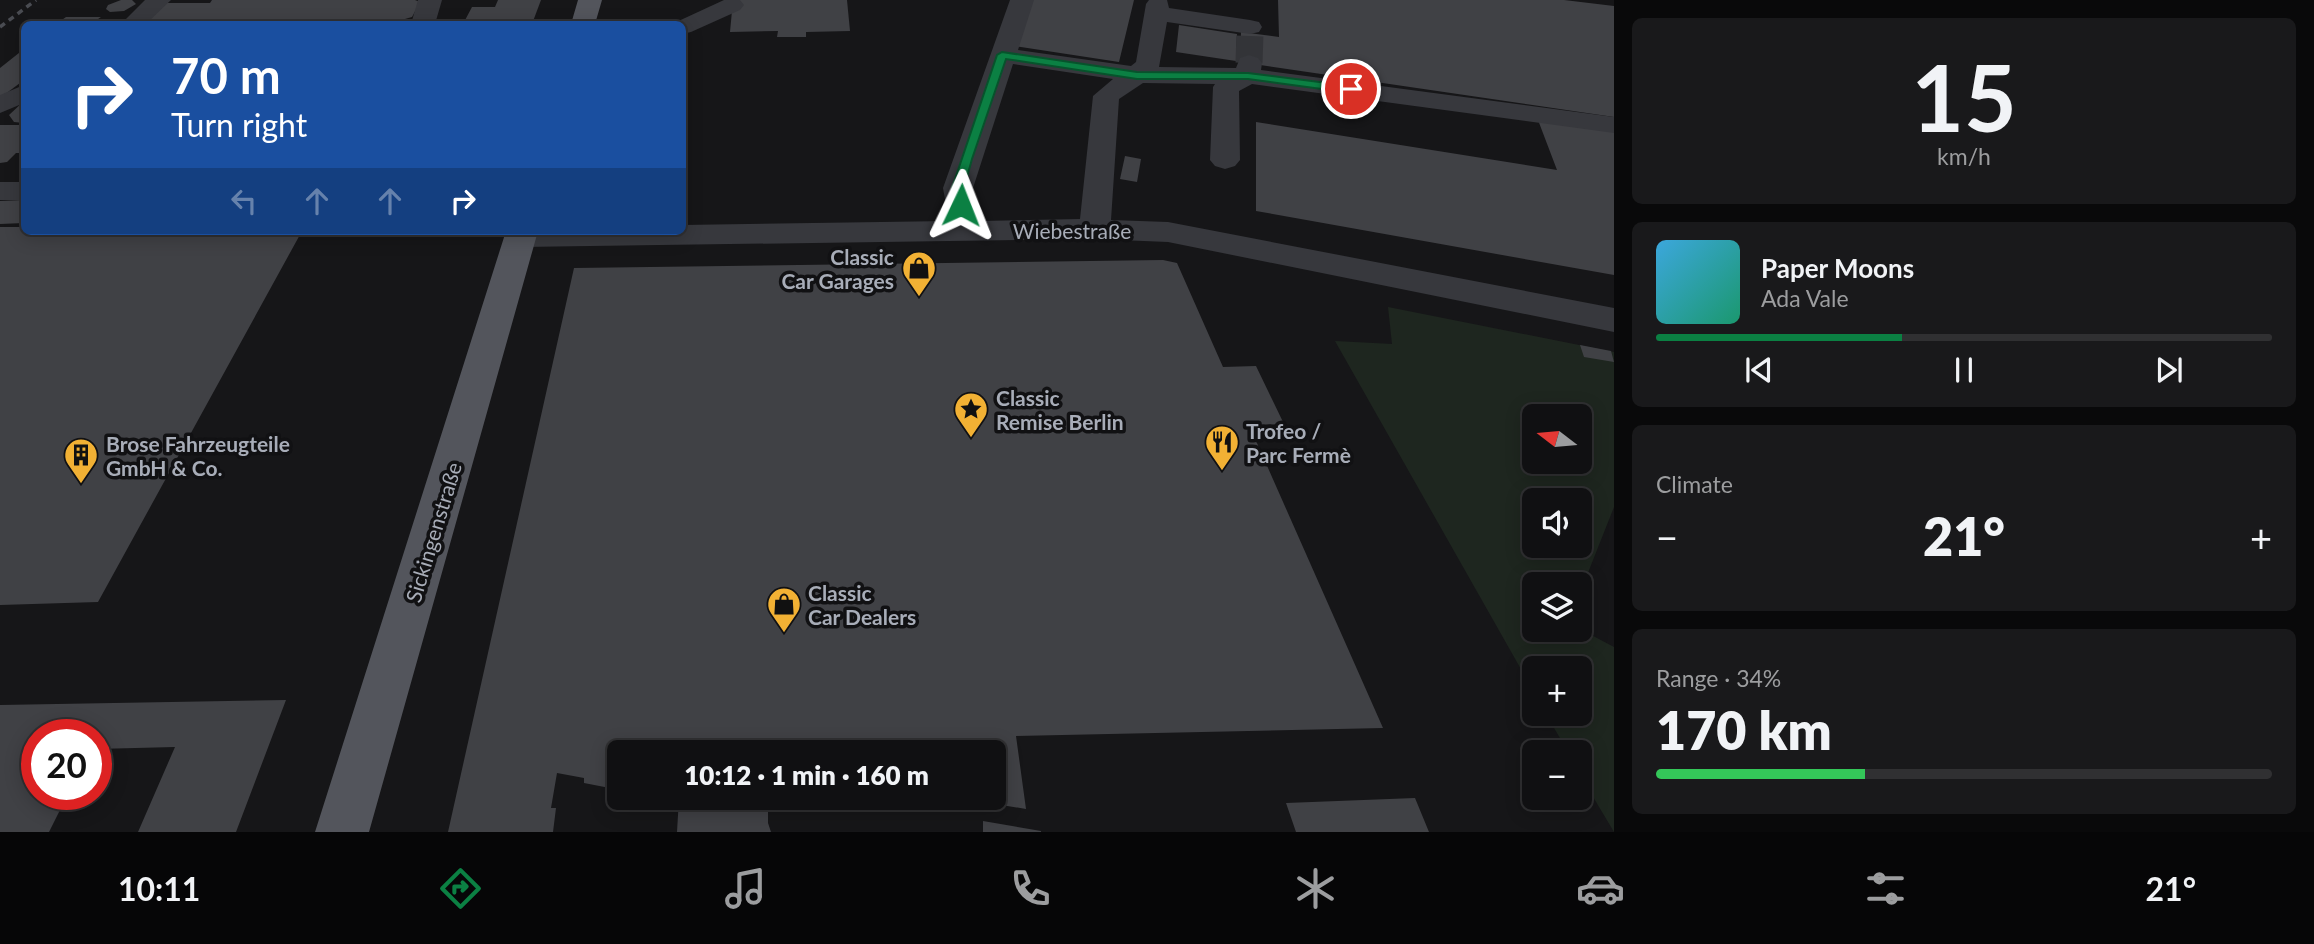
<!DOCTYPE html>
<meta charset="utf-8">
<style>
body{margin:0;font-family:Lato,sans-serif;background:#19191b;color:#f1f3f6;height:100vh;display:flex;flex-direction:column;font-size:26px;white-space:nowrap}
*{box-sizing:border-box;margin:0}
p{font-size:23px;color:#9c9d9f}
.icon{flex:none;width:38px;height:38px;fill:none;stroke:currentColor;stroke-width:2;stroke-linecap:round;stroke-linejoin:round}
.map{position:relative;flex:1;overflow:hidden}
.panel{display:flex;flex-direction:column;gap:18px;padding:18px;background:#09090a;width:700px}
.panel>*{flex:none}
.top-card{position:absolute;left:21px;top:21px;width:665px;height:214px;border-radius:10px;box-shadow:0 4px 18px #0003,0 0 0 2px #303032;background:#1a4fa0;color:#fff;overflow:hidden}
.needle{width:46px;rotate:286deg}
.buttons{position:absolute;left:1522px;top:404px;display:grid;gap:14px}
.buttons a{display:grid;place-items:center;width:70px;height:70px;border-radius:10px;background:#101012;box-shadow:0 4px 18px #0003,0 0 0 2px #303032;font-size:35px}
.speed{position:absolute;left:21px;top:719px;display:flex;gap:14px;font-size:35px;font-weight:700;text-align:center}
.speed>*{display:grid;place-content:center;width:91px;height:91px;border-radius:50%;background:#101012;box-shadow:0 4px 18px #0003,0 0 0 2px #303032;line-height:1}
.speed .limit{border:10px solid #d22;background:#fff;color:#111}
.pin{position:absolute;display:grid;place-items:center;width:60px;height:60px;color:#fff;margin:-30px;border:4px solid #fff;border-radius:50%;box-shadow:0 2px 7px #0007}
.me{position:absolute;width:77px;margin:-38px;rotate:2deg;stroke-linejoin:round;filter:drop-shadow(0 0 5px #0008)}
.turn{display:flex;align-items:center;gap:24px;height:147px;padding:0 35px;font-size:32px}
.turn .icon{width:91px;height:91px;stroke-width:2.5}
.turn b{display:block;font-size:49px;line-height:60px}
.lanes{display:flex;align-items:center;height:66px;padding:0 35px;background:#0003;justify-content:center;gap:35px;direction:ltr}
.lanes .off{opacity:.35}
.big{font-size:52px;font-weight:800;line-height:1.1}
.panel .card{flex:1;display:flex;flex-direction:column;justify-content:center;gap:10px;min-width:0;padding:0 24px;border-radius:10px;background:#19191b}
.panel .dial{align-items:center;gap:0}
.dial b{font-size:91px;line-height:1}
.song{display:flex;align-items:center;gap:21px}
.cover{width:84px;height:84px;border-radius:10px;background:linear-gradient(135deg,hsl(200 70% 55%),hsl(160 70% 35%))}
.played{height:7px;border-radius:4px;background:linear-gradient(90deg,#0b8043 40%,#303032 40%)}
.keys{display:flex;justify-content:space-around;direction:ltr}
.heat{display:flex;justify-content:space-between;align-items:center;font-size:38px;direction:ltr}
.charge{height:10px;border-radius:5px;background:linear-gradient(90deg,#34c759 34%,#303032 0)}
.trip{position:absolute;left:607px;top:740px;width:399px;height:70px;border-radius:10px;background:#101012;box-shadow:0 4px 18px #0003,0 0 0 2px #303032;font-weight:800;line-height:70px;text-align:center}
.tabs{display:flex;height:112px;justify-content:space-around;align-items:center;background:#060607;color:#9c9d9f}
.tabs .icon{width:49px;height:49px}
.tabs .selected{color:#0b8043}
.tabs b{font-size:32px;color:#f1f3f6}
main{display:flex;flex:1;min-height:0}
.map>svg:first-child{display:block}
.green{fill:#1e261f;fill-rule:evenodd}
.building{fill:#404145}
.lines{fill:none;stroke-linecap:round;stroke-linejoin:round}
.minor-tunnel{stroke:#333438;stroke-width:27;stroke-dasharray:27 13;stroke-linecap:butt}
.minor{fill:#37383d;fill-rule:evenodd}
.major{fill:#53555c;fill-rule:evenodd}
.rail{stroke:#4a4c52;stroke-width:3.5;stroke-dasharray:6 5;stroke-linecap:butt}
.route{fill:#0b8043;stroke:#07532c;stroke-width:2}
.labels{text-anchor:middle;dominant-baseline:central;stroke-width:7;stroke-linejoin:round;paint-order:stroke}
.street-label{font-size:21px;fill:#a8adb8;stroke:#111113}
.poi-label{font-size:21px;font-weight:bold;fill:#a8adb8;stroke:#111113;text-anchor:start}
</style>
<main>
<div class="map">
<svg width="1614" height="832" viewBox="0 0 1614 832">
<rect width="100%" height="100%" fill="#161618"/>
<path class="green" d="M 1388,307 L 1614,352 L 1614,507 L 1580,593 L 1580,584 L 1535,584 L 1535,630 L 1580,629 L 1614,647 L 1614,832 L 1580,775 L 1580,752 L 1568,752 L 1546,714 L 1580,714 L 1580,668 L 1535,668 L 1535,694 L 1335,341 L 1392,344 ZM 1535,416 L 1580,416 L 1580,462 L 1535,462 ZM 1535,500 L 1580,500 L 1580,546 L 1535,546 Z"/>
<path class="building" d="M 121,0 L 132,0 L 136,4 L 124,11 L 110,12 L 106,9 L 108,5 Z
M 212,0 L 415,0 L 420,2 L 412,17 L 405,19 L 402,24 L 145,24 L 165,3 L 210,3 Z
M 498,0 L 541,0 L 532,24 L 463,24 L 472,7 L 495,7 Z
M 733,0 L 847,0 L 850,31 L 806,32 L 806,37 L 777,37 L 778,31 L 730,32 Z
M 1030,0 L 1134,0 L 1119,62 L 1014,46 Z
M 1278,0 L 1564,0 L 1614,6 L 1614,117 L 1240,62 L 1241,32 L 1279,37 Z
M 66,17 L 101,17 L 91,24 L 56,24 Z
M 1179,25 L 1237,34 L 1236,61 L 1176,52 Z
M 24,49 L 24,80 L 0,98 L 0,68 Z
M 24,101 L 24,123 L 14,122 L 9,115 Z
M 1538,120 L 1614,131 L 1614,275 L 1256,211 L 1256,122 L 1557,170 Z
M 0,125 L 24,125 L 24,153 L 16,153 L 7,162 L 0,163 Z
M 1125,156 L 1141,159 L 1137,182 L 1120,179 Z
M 24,200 L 24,223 L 0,224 L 0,201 Z
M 0,227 L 24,227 L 24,231 L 302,231 L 98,602 L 0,605 Z
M 1163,260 L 1177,263 L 1223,367 L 1256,366 L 1284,424 L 1249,425 L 1383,728 L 1016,736 L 1026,809 L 965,799 L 994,798 L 994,752 L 620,752 L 620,790 L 584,783 L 584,778 L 557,773 L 551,808 L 556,808 L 553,832 L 448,832 L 574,268 Z
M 1580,345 L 1611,351 L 1614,362 L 1584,357 Z
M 286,700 L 236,832 L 138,832 L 175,747 L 96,749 L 96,735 L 37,735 L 37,794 L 68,794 L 49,832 L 0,832 L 0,705 Z
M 679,798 L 768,798 L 768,823 L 771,832 L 677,832 Z
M 1415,798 L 1429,832 L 1296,832 L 1286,803 Z
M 983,821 L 1041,831 L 1041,832 L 983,832 Z"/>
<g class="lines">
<path class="minor-tunnel" d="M 1249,63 L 1250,33"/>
<path class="minor" d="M 145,0 L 171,0 L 146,24 L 121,24 Z
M 418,0 L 442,0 L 435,24 L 411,24 Z
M 724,0 L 740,0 L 744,5 L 740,10 L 691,32 L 682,34 L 682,24 L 672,24 Z
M 1010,0 L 1034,0 L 1018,50 L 1131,66 L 1136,62 L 1146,4 L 1149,0 L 1167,0 L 1169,8 L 1250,20 L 1259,22 L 1262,27 L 1259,32 L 1250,34 L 1167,22 L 1159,67 L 1236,68 L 1240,58 L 1249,55 L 1258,58 L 1262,63 L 1261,70 L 1614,117 L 1614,133 L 1252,84 L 1239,91 L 1240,160 L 1235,166 L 1225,169 L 1215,166 L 1210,160 L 1213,87 L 1215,84 L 1143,83 L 1119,99 L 1111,220 L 1168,222 L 1614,308 L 1614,332 L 1168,242 L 1095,239 L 521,247 L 510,244 L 505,237 L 509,231 L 682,231 L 682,225 L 949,221 L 943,188 ZM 1013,64 L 1113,79 L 1093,96 L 1080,219 L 981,221 L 973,188 Z
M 24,85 L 24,103 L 0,113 L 0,95 Z
M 0,182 L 24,182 L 24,200 L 0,200 Z"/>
<path class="major" d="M 578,0 L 602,0 L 595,24 L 571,24 Z
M 506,231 L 538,231 L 369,832 L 315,832 Z"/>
<path class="rail" d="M 0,27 L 36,0"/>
</g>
<path class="route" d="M 1002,52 L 1137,72 L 1248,73 L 1351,86 L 1356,89 L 1351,93 L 1248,79 L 1137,79 L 1006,59 L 972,159 L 964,188 L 967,205 L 966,208 L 957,208 L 952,188 L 997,55 Z"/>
<defs>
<g id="shop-pin" transform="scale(1.75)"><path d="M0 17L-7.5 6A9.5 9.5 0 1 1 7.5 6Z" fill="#f2b134" stroke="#111113"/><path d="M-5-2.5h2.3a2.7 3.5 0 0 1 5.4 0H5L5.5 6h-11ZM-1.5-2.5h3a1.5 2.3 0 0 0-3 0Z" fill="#111"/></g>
<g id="sight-pin" transform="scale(1.75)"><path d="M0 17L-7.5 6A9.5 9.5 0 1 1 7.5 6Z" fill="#f2b134" stroke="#111113"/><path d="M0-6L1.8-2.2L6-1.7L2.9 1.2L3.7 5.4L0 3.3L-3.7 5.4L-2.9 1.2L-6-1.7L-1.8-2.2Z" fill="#111"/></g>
<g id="restaurant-pin" transform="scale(1.75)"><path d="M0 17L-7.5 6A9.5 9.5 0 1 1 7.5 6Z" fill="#f2b134" stroke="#111113"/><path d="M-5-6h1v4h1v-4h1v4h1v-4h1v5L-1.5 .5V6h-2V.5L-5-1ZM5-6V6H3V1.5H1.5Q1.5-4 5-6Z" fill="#111"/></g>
<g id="building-pin" transform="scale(1.75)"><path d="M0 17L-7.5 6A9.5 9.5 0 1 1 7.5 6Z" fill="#f2b134" stroke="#111113"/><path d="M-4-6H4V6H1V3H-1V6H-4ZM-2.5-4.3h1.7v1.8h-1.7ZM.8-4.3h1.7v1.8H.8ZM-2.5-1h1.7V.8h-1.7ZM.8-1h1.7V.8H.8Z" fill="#111"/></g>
</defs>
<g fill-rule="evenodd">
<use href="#shop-pin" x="919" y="268"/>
<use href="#sight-pin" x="971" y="409"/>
<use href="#restaurant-pin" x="1222" y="442"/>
<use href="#building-pin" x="81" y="455"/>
<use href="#shop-pin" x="784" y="604"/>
</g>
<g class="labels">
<g class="street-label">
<text x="1072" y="230">Wiebestraße</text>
<text transform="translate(433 532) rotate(-73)">Sickingenstraße</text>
</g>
<g class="poi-label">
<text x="894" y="256" text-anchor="end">Classic<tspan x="894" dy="24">Car Garages</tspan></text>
<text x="996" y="397">Classic<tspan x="996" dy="24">Remise Berlin</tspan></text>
<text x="1246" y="430">Trofeo /<tspan x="1246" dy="24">Parc Fermè</tspan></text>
<text x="106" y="443">Brose Fahrzeugteile<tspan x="106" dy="24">GmbH &amp; Co.</tspan></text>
<text x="808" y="592">Classic<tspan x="808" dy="24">Car Dealers</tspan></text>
</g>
</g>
</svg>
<div class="buttons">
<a><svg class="needle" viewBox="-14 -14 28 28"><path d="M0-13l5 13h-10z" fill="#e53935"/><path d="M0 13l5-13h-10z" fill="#9c9d9f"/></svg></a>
<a><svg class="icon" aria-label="sound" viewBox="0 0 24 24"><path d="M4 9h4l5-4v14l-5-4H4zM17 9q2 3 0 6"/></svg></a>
<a><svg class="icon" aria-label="layers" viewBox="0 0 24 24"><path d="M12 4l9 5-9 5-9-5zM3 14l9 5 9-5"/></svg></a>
<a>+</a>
<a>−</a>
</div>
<div class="speed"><div class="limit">20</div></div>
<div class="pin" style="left:1351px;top:89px;background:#d93025"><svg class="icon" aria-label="arrive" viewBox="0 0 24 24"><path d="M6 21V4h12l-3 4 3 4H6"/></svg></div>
<svg class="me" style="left:961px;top:205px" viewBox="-20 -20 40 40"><path d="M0-17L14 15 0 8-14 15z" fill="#0b8043" stroke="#fff" stroke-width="4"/></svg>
<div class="trip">10:12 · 1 min · 160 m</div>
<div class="top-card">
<div class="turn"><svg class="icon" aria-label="right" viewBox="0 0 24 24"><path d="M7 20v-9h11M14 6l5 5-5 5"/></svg><div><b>70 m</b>Turn right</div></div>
<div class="lanes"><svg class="icon off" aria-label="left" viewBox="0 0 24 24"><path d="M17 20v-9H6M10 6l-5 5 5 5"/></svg><svg class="icon off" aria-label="ahead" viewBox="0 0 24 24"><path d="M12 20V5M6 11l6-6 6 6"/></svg><svg class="icon off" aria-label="ahead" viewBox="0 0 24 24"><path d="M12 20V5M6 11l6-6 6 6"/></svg><svg class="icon" aria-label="right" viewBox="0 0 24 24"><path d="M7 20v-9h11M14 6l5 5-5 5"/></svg></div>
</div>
</div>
<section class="panel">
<div class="card dial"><b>15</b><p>km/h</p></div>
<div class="card">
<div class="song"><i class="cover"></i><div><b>Paper Moons</b><p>Ada Vale</p></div></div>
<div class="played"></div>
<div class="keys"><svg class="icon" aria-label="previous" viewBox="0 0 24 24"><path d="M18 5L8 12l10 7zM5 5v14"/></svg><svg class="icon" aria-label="pause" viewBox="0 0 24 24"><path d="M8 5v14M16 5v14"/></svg><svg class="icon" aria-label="next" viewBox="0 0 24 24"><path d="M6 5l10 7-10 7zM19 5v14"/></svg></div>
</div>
<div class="card"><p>Climate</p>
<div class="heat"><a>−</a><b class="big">21°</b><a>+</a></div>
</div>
<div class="card"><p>Range · 34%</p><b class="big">170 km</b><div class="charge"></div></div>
</section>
</main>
<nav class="tabs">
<b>10:11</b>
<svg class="icon selected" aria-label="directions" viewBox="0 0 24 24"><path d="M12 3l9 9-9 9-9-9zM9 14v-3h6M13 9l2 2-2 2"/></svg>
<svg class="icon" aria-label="music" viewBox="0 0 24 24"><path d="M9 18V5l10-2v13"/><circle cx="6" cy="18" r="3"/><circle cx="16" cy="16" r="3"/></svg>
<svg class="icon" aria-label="phone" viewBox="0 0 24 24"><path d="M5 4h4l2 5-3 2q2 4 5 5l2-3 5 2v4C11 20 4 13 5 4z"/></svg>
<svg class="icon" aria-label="climate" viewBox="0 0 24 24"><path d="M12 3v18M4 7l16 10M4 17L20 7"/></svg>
<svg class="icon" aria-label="car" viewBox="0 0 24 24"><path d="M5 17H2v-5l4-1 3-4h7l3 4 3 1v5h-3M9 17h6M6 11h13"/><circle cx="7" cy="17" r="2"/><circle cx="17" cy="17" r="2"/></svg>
<svg class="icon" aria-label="filters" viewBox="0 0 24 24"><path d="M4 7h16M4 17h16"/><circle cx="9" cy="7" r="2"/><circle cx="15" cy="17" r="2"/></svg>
<b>21°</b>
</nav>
